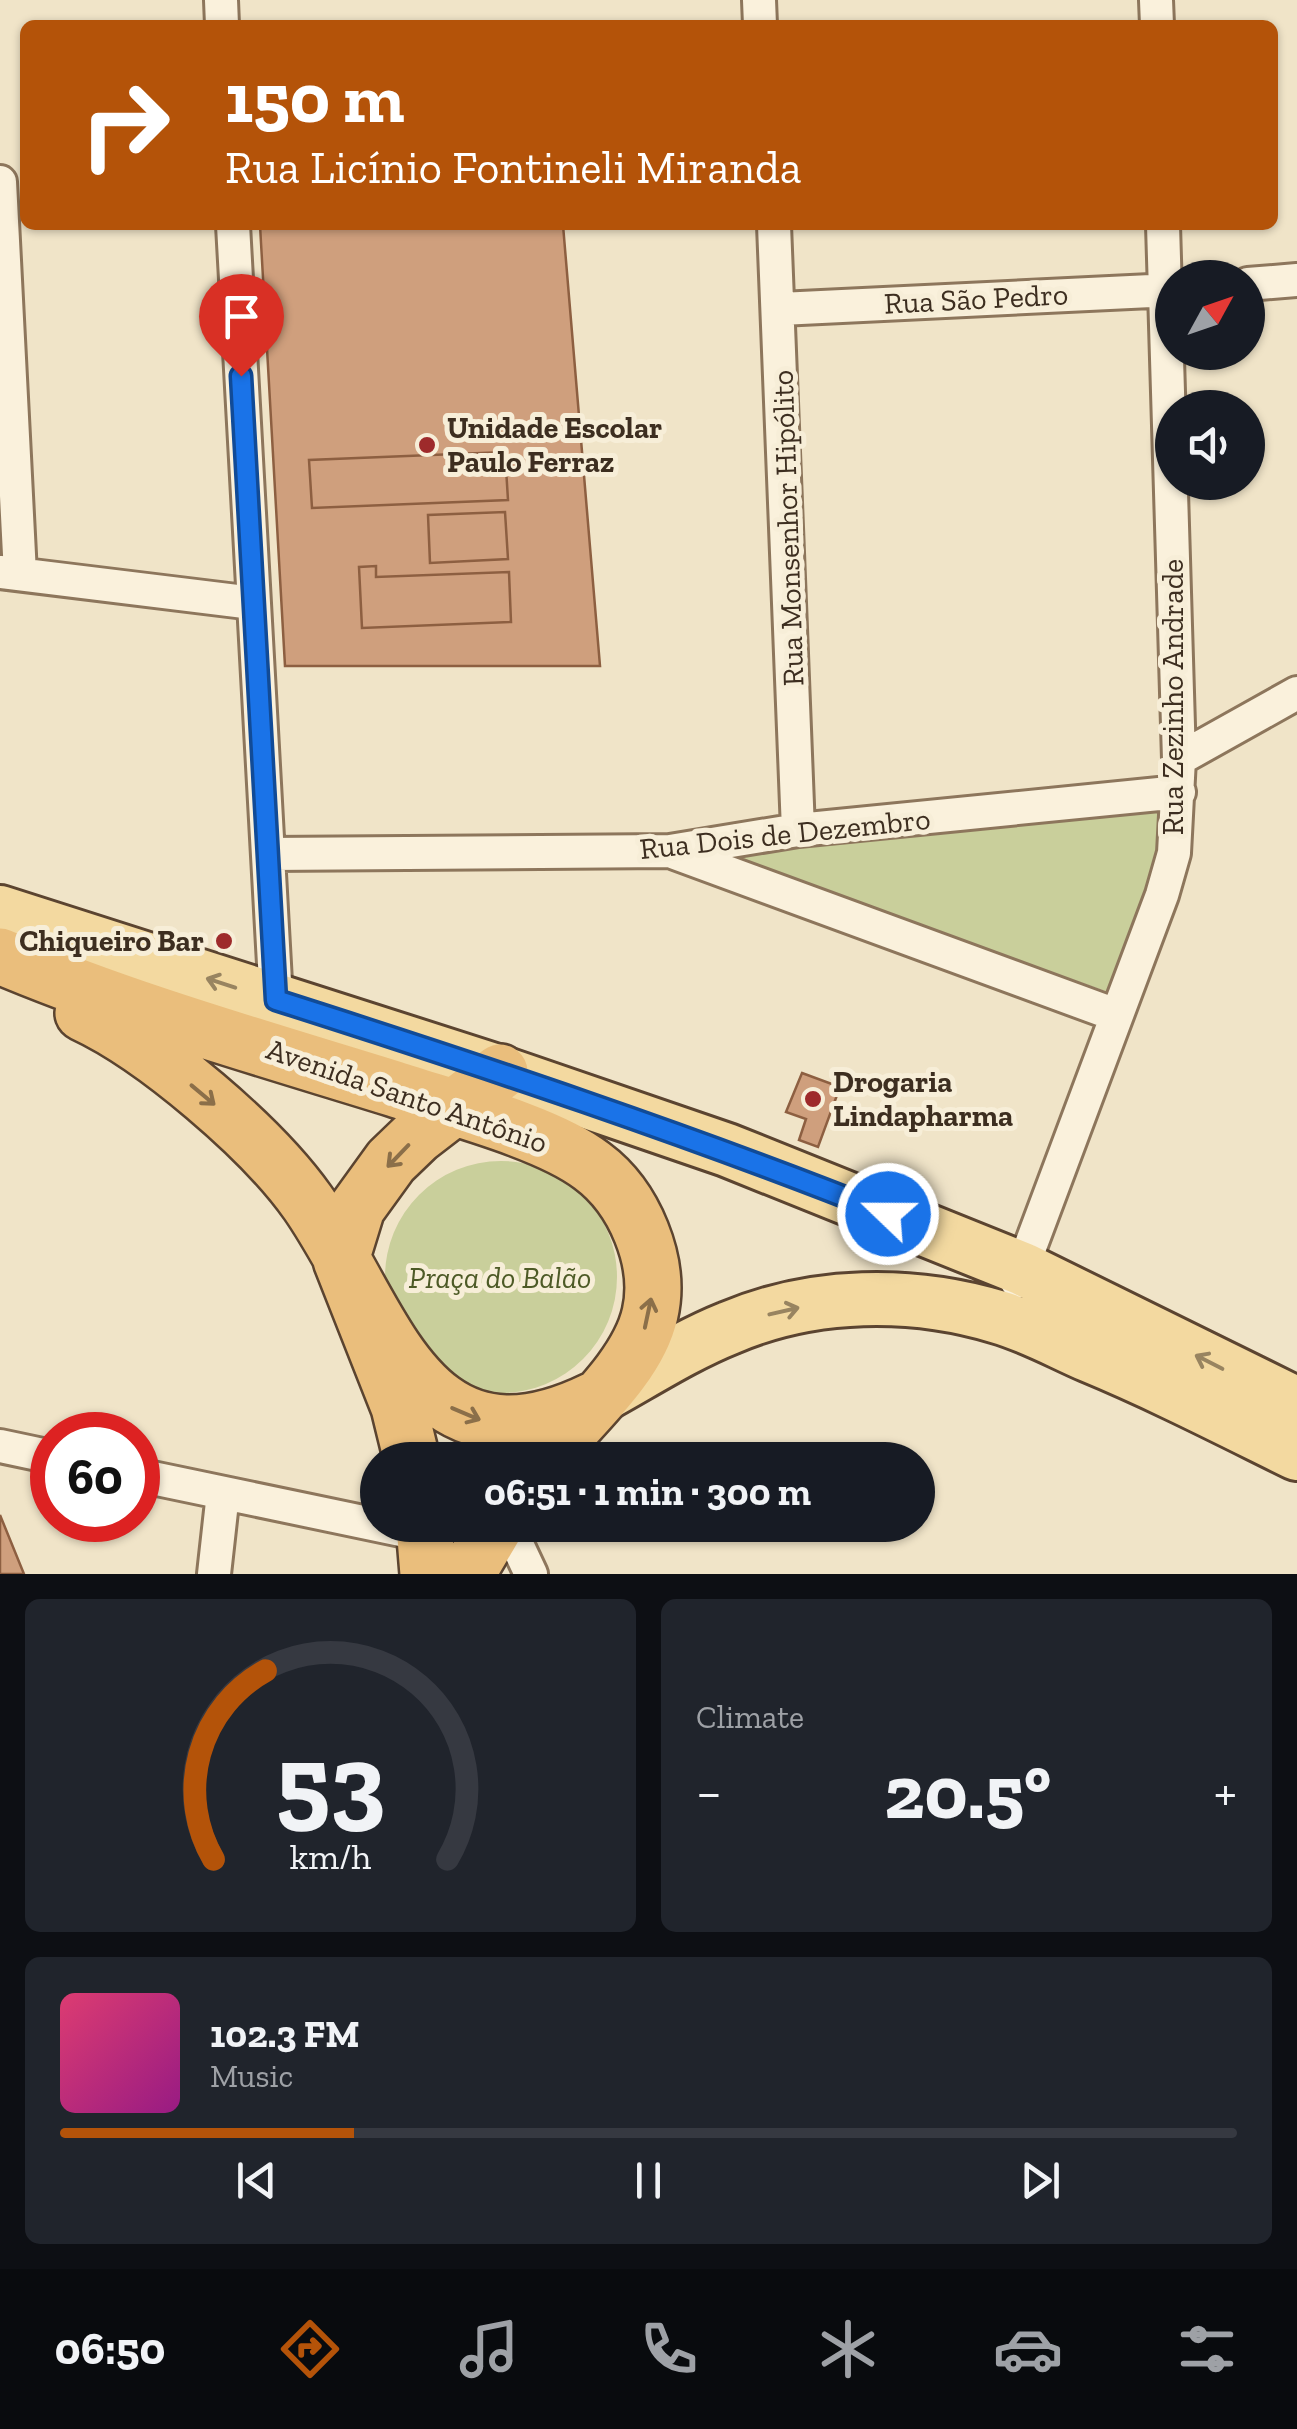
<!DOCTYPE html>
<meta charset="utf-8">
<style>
body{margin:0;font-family:"Zilla Slab",serif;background:#20242c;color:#f1f3f6;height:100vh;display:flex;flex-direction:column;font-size:38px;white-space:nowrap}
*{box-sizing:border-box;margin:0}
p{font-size:32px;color:#9ea1a6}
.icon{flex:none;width:55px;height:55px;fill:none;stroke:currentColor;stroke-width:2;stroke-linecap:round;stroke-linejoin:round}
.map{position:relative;height:1574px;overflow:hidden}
.panel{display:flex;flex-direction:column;gap:25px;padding:25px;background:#0d0f14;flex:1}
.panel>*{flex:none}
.top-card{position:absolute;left:20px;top:20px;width:1258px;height:210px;border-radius:15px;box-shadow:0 2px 8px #0004;background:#b45309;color:#fff;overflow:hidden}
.needle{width:65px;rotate:50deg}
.tools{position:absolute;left:1155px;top:260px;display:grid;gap:20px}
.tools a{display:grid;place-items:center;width:110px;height:110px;border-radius:50%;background:#171b24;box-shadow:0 2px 8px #0004;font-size:50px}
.speed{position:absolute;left:30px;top:1412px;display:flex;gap:20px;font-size:50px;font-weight:700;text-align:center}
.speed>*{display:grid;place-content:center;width:130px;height:130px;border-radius:50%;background:#171b24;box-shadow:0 2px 8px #0004;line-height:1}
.speed .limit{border:15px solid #d22;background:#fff;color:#111}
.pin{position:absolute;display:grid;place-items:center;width:85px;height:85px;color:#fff;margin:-102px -42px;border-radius:50% 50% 50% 0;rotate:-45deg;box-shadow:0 0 10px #0007}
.pin .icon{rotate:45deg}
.me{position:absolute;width:110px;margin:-55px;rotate:292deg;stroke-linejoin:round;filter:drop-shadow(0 0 8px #0008)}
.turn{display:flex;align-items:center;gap:35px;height:210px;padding:0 40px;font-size:45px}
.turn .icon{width:130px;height:130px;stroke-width:2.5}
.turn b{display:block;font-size:70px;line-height:85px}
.big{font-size:75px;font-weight:700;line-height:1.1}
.panel .widget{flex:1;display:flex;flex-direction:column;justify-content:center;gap:15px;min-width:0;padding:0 35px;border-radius:15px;background:#20242c}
.panel .dial{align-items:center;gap:0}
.dial svg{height:260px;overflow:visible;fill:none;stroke:#363941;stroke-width:7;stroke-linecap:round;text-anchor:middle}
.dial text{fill:#f1f3f6;stroke:none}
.song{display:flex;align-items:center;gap:30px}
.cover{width:120px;height:120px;border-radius:15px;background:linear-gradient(135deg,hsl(340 70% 55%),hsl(310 70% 35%))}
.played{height:10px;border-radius:5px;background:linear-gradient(90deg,#b45309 25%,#363941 25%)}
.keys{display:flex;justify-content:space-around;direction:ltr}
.heat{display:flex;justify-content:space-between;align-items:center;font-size:55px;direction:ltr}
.panel .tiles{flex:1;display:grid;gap:25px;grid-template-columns:1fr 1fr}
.widget:last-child{grid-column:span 2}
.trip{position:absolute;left:360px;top:1442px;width:575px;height:100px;border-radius:50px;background:#171b24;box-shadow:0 2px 8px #0004;font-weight:700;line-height:100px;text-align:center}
.menu{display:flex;height:160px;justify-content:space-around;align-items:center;background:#090b0e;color:#9ea1a6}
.menu .icon{width:70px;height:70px}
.menu .current{color:#b45309}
.menu b{font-size:45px;color:#f1f3f6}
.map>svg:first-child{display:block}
.green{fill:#c9cf9b}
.building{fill:#cf9f7d;stroke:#8d5f41;stroke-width:2.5}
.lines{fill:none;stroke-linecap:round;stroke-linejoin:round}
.minor-casing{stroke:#8d765c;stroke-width:38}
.primary-casing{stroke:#5b4430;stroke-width:58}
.trunk-casing{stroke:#5b4430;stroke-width:60}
.minor{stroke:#faf1dc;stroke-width:32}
.primary{stroke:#f3d9a0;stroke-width:52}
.trunk{stroke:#eabe7c;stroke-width:55}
.oneway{stroke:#988460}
.oneway2{stroke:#8b6f49}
.route-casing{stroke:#114b97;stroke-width:25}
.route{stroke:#1a73e8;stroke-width:18}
.poi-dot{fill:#9e2a2b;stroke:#f7eed8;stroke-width:4}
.labels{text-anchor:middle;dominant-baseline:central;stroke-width:10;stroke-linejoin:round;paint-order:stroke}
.street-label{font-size:30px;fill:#3d2e20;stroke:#f7eed8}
.poi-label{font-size:30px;font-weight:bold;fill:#3d2e20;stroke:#f7eed8;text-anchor:start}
.park-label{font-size:30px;font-style:italic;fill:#4d5a26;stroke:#f7eed8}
</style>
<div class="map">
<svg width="1297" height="1574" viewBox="0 0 1297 1574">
<rect width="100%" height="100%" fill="#f0e4c8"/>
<path class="green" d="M 1160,807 C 1167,873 1132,932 1108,992 L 726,857 Z
M385 1277a116 116 0 1 1 232 0a116 116 0 1 1-232 0Z"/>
<path class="building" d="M 260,225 L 563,225 L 600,666 L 285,666 Z
M 505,452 L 508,500 L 312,508 L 309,460 Z
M 505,512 L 508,559 L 430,563 L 428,515 Z
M 376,566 L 376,577 L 509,572 L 511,622 L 362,628 L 359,567 Z
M 802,1073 L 840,1087 L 818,1147 L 799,1140 L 806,1119 L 786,1112 Z
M 0,1515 L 24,1574 L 0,1574 Z"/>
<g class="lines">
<g class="minor-casing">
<path id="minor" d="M 221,0 L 222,25
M 759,0 L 760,25
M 1156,0 L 1157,25
M 0,182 L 20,574
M 233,225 L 276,1000
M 774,225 L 798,830
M 1248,284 L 1297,280
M 780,309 L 1172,290
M 0,572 L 253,603
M 1179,759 L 1297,693
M 675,853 L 1116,1015
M 269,854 L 670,851 L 798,830 L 1179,792
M 1017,1282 L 1162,895 L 1174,853 L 1179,759 L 1163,225
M 0,1446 L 52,1457
M 138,1475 L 425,1535
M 508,1525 L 531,1574
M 214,1574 L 223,1493"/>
</g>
<g class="primary-casing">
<path id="primary" d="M 0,912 L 500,1072 L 727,1150 L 1023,1269 L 1297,1404
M 601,1396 C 643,1373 684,1346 729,1328 C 813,1292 912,1291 998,1317 C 1030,1326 1060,1343 1090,1356 C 1160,1385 1228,1420 1297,1454"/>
</g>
<g class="trunk-casing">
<path id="trunk" d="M 0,956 C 128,1010 263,1048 395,1089 C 450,1107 548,1132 592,1166 C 634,1197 662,1262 650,1314 C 638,1368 578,1418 544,1460
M 83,1013 C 154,1046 262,1138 308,1203 C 386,1315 419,1485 594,1400
M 412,1460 L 399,1407 L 341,1260 L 357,1208 L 391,1161 L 417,1136 L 500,1072
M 424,1525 L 428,1574
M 467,1574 L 496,1525"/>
</g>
<use href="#minor" class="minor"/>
<use href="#primary" class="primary"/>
<use href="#trunk" class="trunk"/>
</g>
<defs><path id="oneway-shaft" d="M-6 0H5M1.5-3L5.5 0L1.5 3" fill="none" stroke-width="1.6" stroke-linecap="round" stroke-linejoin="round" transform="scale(2.5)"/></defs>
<g class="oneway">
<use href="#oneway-shaft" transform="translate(221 983) rotate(-162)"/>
<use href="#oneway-shaft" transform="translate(784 1311) rotate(-13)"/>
<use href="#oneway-shaft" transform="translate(1209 1362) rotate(-153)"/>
</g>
<g class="oneway2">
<use href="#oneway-shaft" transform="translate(203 1095) rotate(40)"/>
<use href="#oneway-shaft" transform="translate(398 1156) rotate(134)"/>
<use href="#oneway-shaft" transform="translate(648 1313) rotate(-78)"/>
<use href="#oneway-shaft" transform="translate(466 1414) rotate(23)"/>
</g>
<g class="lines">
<g class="route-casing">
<path id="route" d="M 241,376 L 276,1000 C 483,1066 687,1134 888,1214"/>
</g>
<use href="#route" class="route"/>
</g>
<g class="poi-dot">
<circle cx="427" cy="445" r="10"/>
<circle cx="224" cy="941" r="10"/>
<circle cx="813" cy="1099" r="10"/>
</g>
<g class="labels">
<g class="street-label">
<text transform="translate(976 299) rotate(-3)">Rua São Pedro</text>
<text transform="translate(788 528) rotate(-92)">Rua Monsenhor Hipólito</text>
<text transform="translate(1173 697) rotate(-90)">Rua Zezinho Andrade</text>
<text transform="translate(785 834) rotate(-6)">Rua Dois de Dezembro</text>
<text transform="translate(407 1096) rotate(19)">Avenida Santo Antônio</text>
</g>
<g class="poi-label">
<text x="447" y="428">Unidade Escolar<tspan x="447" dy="34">Paulo Ferraz</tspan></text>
<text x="204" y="941" text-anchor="end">Chiqueiro Bar</text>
<text x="833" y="1082">Drogaria<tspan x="833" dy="34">Lindapharma</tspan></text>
</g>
<g class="park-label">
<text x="500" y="1278">Praça do Balão</text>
</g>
</g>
</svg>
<div class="tools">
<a><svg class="needle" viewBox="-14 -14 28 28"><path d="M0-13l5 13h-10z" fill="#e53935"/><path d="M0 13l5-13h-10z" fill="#9ea1a6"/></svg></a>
<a><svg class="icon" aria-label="sound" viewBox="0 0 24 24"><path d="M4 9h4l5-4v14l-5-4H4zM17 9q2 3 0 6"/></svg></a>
</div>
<div class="speed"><div class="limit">60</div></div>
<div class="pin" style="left:241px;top:376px;background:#d93025"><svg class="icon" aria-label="arrive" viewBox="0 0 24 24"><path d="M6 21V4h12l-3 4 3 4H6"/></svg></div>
<svg class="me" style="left:888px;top:1214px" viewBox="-20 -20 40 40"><circle r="17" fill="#1a73e8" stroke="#fff" stroke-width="3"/><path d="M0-11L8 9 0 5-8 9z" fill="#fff"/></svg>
<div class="trip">06:51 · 1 min · 300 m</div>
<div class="top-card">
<div class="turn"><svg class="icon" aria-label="right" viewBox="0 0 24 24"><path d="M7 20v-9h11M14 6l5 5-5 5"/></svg><div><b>150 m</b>Rua Licínio Fontineli Miranda</div></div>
</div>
</div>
<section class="panel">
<div class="tiles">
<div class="widget dial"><svg viewBox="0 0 100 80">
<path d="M14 69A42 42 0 1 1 86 69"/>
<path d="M14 69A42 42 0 0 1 30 11" stroke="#b45309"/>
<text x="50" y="56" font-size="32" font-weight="700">53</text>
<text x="50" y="72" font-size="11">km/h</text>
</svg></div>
<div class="widget"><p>Climate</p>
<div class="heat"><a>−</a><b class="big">20.5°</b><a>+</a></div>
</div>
<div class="widget">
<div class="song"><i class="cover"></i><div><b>102.3 FM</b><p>Music</p></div></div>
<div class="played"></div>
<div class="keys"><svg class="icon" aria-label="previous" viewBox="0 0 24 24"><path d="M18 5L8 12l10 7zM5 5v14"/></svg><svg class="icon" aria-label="pause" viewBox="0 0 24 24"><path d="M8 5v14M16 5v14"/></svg><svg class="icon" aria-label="next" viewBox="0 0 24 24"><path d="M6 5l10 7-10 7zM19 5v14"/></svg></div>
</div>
</div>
</section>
<nav class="menu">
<b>06:50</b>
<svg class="icon current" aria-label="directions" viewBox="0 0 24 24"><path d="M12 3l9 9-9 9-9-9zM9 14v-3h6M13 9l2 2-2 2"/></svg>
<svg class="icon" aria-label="music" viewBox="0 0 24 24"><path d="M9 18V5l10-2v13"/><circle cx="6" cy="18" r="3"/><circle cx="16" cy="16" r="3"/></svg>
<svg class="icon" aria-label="phone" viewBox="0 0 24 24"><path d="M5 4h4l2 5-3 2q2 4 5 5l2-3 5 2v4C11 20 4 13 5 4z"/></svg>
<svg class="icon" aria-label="climate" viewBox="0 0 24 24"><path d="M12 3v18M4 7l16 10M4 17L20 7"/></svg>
<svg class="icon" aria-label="car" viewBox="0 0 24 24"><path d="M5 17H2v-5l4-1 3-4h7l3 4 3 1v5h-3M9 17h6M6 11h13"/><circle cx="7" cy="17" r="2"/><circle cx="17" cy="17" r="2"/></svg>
<svg class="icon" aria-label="filters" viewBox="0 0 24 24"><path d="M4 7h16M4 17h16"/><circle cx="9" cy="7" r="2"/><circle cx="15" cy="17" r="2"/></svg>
</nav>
